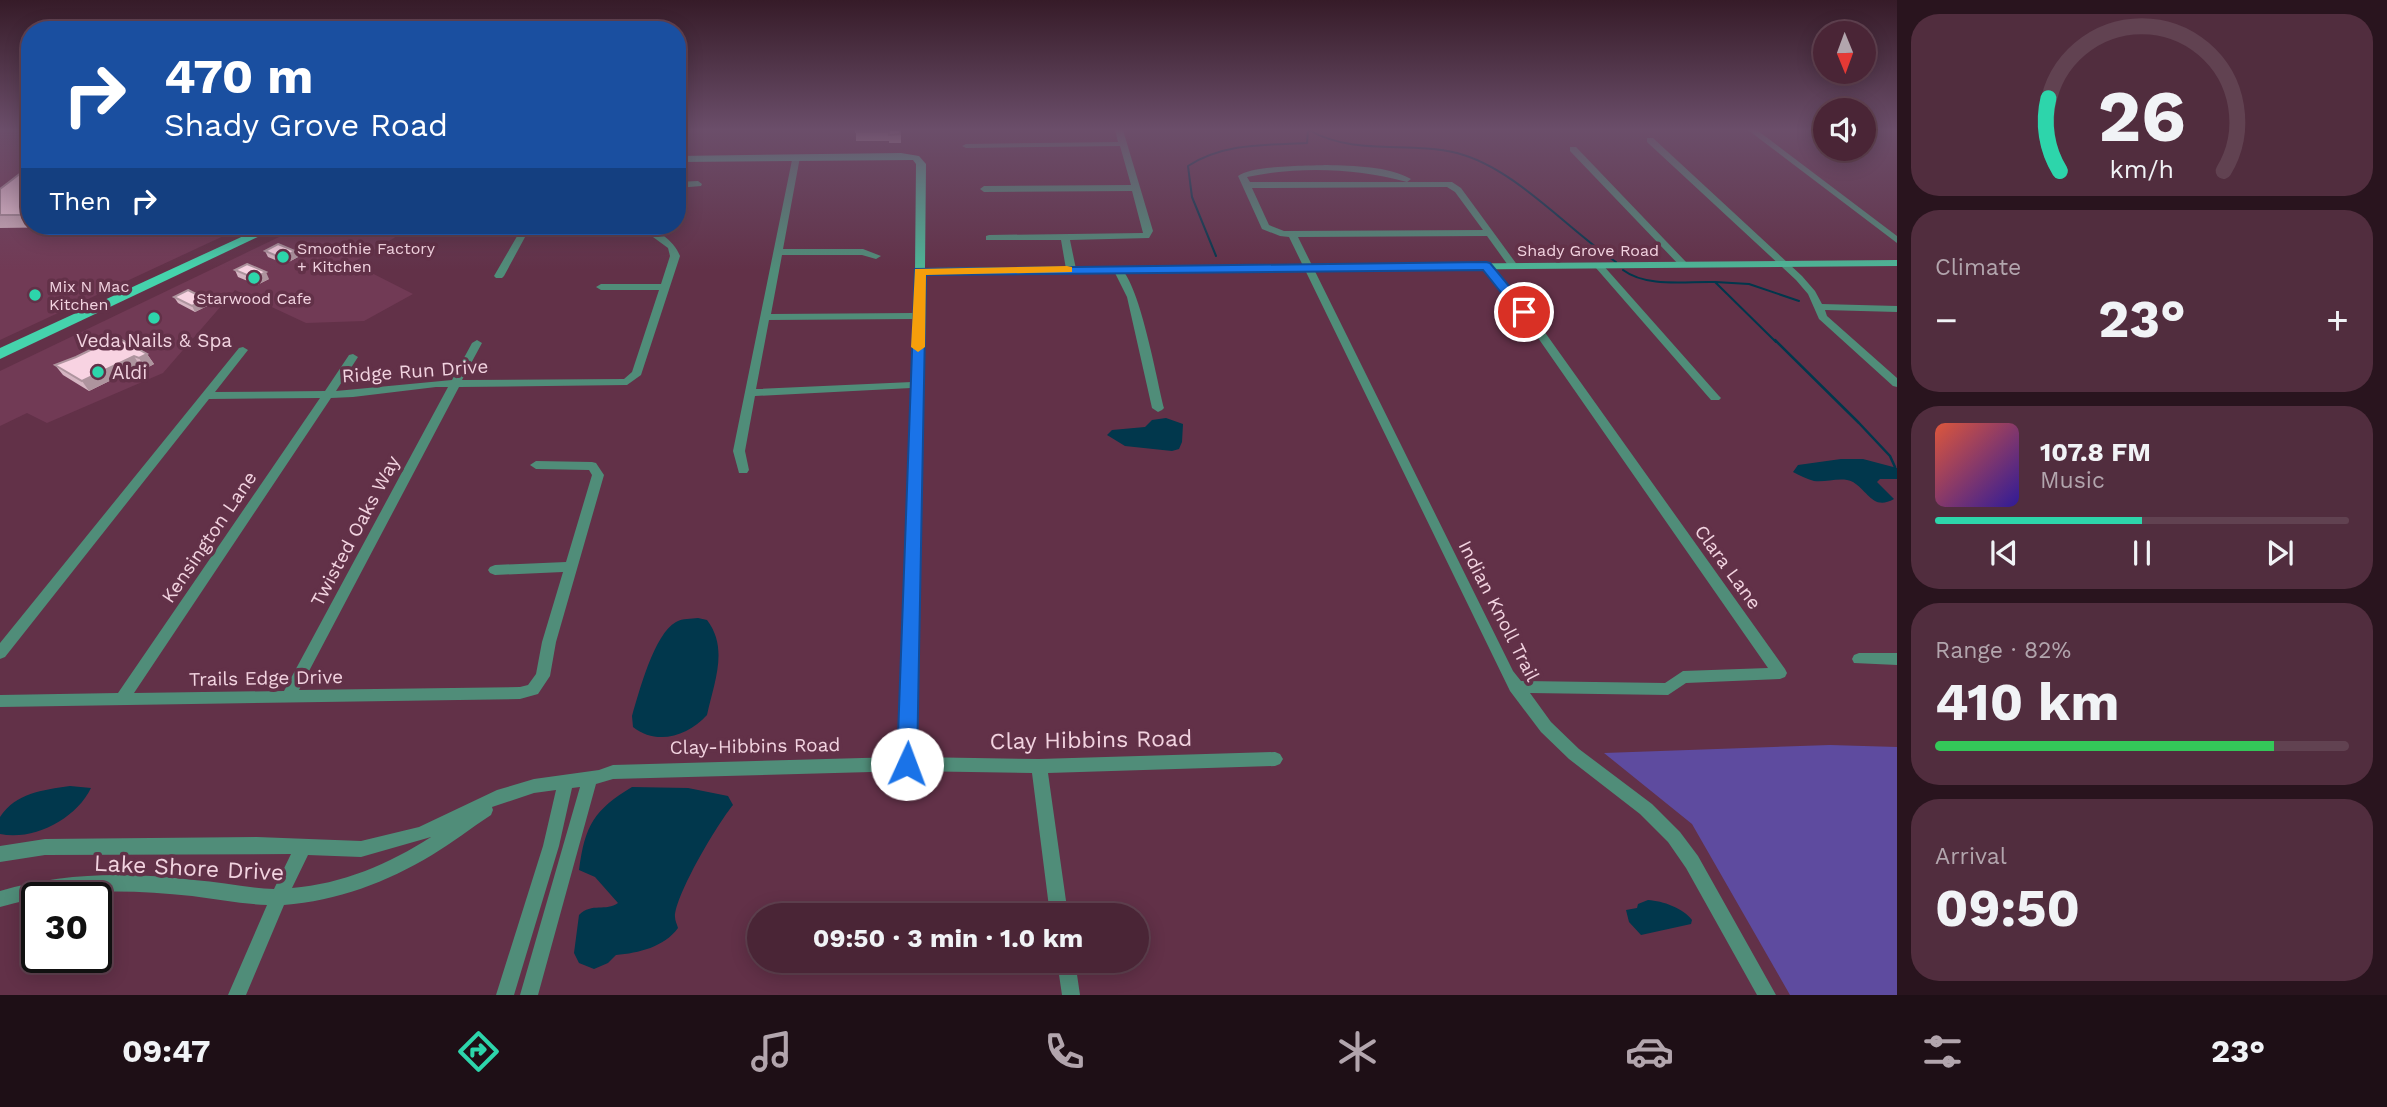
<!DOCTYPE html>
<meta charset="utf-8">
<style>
body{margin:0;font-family:"Work Sans",sans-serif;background:#512d3e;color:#f1f3f6;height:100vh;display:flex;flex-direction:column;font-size:26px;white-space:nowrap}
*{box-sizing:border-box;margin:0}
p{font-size:23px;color:#b2a5ad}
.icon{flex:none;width:38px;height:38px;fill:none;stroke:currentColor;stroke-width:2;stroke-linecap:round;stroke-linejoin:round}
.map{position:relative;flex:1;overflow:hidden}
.side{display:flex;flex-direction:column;gap:14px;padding:14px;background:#29141e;width:490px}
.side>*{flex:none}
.top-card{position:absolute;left:21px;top:21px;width:665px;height:214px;border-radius:28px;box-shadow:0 4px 18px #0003,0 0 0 2px #614251;background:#1a4fa0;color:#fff;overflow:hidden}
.needle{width:46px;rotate:179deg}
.tools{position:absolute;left:1813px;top:21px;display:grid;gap:14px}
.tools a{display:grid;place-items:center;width:63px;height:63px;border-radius:50%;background:#4a2536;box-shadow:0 4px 18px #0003,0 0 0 2px #614251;font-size:35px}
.speed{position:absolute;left:21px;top:882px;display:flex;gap:14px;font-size:35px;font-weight:700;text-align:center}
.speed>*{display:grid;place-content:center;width:91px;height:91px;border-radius:50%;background:#4a2536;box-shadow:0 4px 18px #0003,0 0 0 2px #614251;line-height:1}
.speed .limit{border:4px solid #111;border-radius:10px;background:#fff;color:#111}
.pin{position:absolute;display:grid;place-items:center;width:60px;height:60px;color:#fff;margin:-30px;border:4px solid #fff;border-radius:50%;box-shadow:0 2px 7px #0007}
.me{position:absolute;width:77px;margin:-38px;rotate:2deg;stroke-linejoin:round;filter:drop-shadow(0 0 5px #0008)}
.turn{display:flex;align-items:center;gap:24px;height:147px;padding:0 28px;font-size:32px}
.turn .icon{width:91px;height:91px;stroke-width:2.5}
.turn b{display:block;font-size:49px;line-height:60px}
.then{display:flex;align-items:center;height:66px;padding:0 28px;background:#0003;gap:14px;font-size:26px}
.big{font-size:52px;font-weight:700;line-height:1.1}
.side .tile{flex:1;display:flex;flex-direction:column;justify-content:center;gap:10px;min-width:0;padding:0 24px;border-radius:28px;background:#512d3e}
.side .dial{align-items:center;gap:0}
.dial svg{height:182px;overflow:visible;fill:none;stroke:#614251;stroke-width:7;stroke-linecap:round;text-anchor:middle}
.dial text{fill:#f1f3f6;stroke:none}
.song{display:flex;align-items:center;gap:21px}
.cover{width:84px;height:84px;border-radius:10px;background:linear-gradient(135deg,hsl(10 70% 55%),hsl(250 70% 35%))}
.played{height:7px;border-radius:4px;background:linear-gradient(90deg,#2dd5ab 50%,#614251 50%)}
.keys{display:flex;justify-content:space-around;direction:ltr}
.heat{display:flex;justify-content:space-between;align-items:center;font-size:38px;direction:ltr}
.charge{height:10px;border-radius:5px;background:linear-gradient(90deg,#34c759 82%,#614251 0)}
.trip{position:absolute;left:747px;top:903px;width:402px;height:70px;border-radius:35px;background:#4a2536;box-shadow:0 4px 18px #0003,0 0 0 2px #614251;font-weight:700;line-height:70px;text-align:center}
.menu{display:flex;height:112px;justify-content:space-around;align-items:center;background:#1e0f16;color:#b2a5ad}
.menu .icon{width:49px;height:49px}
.menu .selected{color:#2dd5ab}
.menu b{font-size:32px;color:#f1f3f6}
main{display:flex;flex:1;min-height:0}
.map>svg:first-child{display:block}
.built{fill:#713a55}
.green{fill:#5e4b9f}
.water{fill:#01374c}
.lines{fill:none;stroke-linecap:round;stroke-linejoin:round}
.stream-far1{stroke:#01374c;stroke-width:2}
.stream{stroke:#01374c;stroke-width:2.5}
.street{fill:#508d79;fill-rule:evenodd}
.secondary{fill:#4db596;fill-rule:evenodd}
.primary{fill:#45d3ac;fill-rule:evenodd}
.wall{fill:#d5b5c2}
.shaded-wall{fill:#ae949e}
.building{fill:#f8d3e2;stroke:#ae949e;stroke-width:2}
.route{fill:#1a73e8;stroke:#114b97;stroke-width:2}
.slow{fill:#f59e0b}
.poi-dot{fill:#2dd5ab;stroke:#623148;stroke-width:2.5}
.labels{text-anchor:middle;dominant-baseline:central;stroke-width:7;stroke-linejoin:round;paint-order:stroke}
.far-poi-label{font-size:16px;fill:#f2d3e0;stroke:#623148;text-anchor:start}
.far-street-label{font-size:16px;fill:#f2d3e0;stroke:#623148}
.poi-label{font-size:19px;fill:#f2d3e0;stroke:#623148}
.street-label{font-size:19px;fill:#f2d3e0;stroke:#623148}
.near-street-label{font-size:23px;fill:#f2d3e0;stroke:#623148}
</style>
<main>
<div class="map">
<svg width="1897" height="995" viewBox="0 0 1897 995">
<rect width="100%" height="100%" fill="#623148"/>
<path class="built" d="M 0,130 L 30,130 L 30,226 L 245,226 L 0,340 Z
M 302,226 L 414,226 L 352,263 L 413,294 L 364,321 L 306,323 L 235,290 L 163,373 L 47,423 L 27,413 L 0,426 L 0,371 Z"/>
<path class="green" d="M 1830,745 L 1897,747 L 1897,995 L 1790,995 L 1692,824 L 1604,753 Z"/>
<path class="water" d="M 1166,418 L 1183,424 L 1182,442 L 1179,449 L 1172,451 L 1125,446 L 1107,435 L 1112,430 L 1145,427 L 1152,420 Z
M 1841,459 L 1863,459 L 1897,468 L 1897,479 L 1880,479 L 1877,482 L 1894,499 C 1873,511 1868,491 1853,482 C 1841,476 1826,483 1814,481 C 1807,479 1799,475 1793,472 L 1798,465 Z
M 698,618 L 707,620 C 729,649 714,682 707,715 C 688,736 657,746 633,727 L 632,716 C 639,692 654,634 676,622 C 683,618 691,619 698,618 Z
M 70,786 L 91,788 C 76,819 34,841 0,834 L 0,817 C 16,793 42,790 70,786 Z
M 632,787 L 688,788 L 728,796 L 733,805 C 718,823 675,895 675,917 C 675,921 677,924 678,928 C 664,947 639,953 616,955 L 608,963 L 594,969 L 579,963 L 574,953 L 579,915 C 592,902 606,912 618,903 L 595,877 L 579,870 C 585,825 594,810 632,787 Z
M 1648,900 C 1663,901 1683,908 1692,920 L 1691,924 L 1641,935 L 1629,922 L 1626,910 L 1637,908 L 1638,904 Z"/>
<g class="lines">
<path class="stream-far1" d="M 1309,130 C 1354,156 1408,141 1457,153 C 1515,168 1567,229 1616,262
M 1216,256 L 1192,197 L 1188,166 C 1224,143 1265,145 1307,143 L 1308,131
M 1623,270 C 1647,288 1687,281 1715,282 L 1776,342
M 1715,282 L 1749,284 L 1799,301"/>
<path class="stream" d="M 1775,340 L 1859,423 L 1890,456 L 1895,467"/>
<path class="street" d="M 1115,130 L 1123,130 L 1153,231 L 1149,238 L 1070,240 L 1076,269 L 1071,272 L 1066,269 L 1061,240 L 986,240 L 986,236 L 989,235 L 1143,233 L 1132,191 L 984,192 L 980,189 L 984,186 L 1131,185 L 1120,146 L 966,148 L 962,146 L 966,144 L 1118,142 Z
M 1748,130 L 1757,130 L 1897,236 L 1897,243 Z
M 1647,138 L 1653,138 L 1802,276 L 1815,291 L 1822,304 L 1897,306 L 1897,312 L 1825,310 L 1827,316 L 1897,378 L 1897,387 L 1893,386 L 1819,319 L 1808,294 L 1796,280 L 1647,142 Z
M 1570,147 L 1576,147 L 1687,263 L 1687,267 L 1681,267 L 1570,151 Z
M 793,155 L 800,157 L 783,249 L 863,249 L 881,256 L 876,259 L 862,255 L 782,255 L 771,314 L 914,313 L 915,271 L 920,268 L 925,271 L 915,757 L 1039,759 L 1275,752 L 1280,754 L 1283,759 L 1280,764 L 1275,766 L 1048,773 L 1068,915 L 1050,915 L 1032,773 L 907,771 L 613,779 L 596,784 L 538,995 L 520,995 L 580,787 L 572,788 L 559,846 L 514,995 L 496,995 L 543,846 L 556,790 L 534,793 L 492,807 L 493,810 L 491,815 C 471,828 452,843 432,855 C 387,882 337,901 284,905 L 246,995 L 228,995 L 267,905 C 242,904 217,899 192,896 C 128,889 63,888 0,907 L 0,891 C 63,872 129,872 194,880 C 221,882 247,888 274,889 L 291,854 L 45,855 L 0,862 L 0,846 L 45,839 L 257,837 L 361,841 L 419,827 L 497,790 L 534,779 L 599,770 L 613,765 L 899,757 L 911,388 L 755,396 L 745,451 L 749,470 L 747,473 L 739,473 L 733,451 ZM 914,319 L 912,382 L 756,389 L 769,320 ZM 431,837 C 389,864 342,884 292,888 L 308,855 L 361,857 Z
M 1327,165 C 1354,166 1388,166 1411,179 L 1407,182 C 1356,168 1299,166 1247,177 L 1250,182 L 1452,182 L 1461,188 L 1518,266 L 1513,269 L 1510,268 L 1487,236 L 1298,237 L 1513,671 L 1521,681 L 1665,683 L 1683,671 L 1768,668 L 1536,335 L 1481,266 L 1486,263 L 1489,264 L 1544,331 L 1785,669 L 1787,673 L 1785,677 L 1780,679 L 1686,683 L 1668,695 L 1530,693 L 1551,722 L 1579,749 L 1652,804 L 1680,832 L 1698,856 L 1776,995 L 1757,995 L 1686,868 L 1668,842 L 1640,814 L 1569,759 L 1541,732 L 1510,691 L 1289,237 L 1280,236 L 1262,229 L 1238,176 C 1252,165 1308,166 1327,165 ZM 1447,187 L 1455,192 L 1483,230 L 1284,231 L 1269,225 L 1252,188 Z
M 698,181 L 702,184 L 701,186 L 677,188 L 677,182 Z
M 523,226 L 531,226 L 504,276 L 502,278 L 496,278 L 494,276 Z
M 638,226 C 654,226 674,240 680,256 L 641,375 L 627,385 L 459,387 L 299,690 L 520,687 L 528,685 L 536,674 L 542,642 L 563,572 L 495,575 L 490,573 L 488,570 L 490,567 L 495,565 L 566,562 L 592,475 L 589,470 L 536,469 L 530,465 L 536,461 L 592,462 L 596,463 L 604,475 L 556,642 L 550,676 L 538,694 L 520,699 L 0,707 L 0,695 L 118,693 L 320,398 L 209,399 L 5,657 L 0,659 L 0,643 L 239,348 L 243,347 L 248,350 L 215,392 L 325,391 L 349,355 L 353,354 L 358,357 L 336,391 L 452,380 L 472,343 L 477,340 L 482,343 L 462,380 L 624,379 L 632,372 L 659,290 L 601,290 L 596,287 L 601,284 L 661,284 L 670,256 L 668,248 ZM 436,387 L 448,387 L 284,691 L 134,693 L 331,398 L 353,397 Z
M 1599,263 L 1602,264 L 1719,396 L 1721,398 L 1719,400 L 1711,400 L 1596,268 L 1596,264 Z
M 1118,266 C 1139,278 1157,381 1164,408 L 1162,410 L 1158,412 L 1152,408 L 1127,297 L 1113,269 Z
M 1859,653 L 1897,653 L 1897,665 L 1854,663 L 1852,659 L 1854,655 Z
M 1057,961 L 1075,961 L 1080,995 L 1062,995 Z"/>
<path class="secondary" d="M 901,153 L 919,156 L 926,164 L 925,268 L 1897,260 L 1897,266 L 920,274 L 915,271 L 916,164 L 913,160 L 677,162 L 677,156 Z"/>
<path class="primary" d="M 265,226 L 281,226 L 0,359 L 0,348 Z"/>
</g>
<path class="wall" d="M 856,130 L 901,130 L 901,143 L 889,143 L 889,141 L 856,141 Z
M 30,166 L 30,226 L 148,226 L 0,228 L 0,189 Z
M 265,251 L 295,251 L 298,257 L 285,264 L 268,257 Z
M 235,270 L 269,279 L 257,285 L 238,277 Z
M 174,297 L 209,305 L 195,312 L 178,303 Z
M 147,354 L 154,364 L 145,369 L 140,366 L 89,391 L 63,375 L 55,365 Z"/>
<path class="shaded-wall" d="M 295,251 L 298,257 L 285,264 L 282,258 Z
M 266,272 L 269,279 L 257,285 L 254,278 Z
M 206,299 L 209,305 L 195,312 L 192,306 Z
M 147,354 L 154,364 L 145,369 L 139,358 Z
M 134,356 L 140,366 L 89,391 L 82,381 Z"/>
<path class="building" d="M 856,130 L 900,130 L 900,134 L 889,135 L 889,132 L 856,132 Z
M 30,166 L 30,215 L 0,215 L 0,189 Z
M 278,244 L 295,251 L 282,258 L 265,251 Z
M 247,264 L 266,272 L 254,278 L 235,270 Z
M 188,290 L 206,299 L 192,306 L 174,297 Z
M 117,337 L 147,354 L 139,358 L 134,356 L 82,381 L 55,365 L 76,357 Z"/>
<linearGradient id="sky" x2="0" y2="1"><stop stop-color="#361b28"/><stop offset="0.48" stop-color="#6b4e6a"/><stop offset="1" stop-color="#6b4e6a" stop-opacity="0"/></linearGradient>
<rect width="1897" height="270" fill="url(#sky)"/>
<path class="route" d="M 1486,262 L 1490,263 L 1528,309 L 1528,315 L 1519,315 L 1483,270 L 926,275 L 917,764 L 914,770 L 907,773 L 900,770 L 897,764 L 915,269 Z"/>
<path class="slow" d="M 1067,266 L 1072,267 L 1072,272 L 926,275 L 925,347 L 918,352 L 911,347 L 915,269 Z"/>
<g class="poi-dot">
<circle cx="283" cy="257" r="7"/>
<circle cx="254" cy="278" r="7"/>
<circle cx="35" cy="295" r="7"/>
<circle cx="154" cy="318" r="7"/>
<circle cx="98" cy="372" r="7"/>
</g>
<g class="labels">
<g class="far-poi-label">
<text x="297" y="248">Smoothie Factory<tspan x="297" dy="18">+ Kitchen</tspan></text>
<text x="49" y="286">Mix N Mac<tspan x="49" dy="18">Kitchen</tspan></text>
<text x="254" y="298" text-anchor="middle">Starwood Cafe</text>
</g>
<g class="far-street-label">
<text x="1588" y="250">Shady Grove Road</text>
</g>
<g class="poi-label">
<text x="154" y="340">Veda Nails &amp; Spa</text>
<text x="112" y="372" text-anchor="start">Aldi</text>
</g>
<g class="street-label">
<text transform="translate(415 371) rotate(-4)">Ridge Run Drive</text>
<text transform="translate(355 531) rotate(-62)">Twisted Oaks Way</text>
<text transform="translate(209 537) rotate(-56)">Kensington Lane</text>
<text transform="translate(1728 567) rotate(54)">Clara Lane</text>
<text transform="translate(1499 611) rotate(63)">Indian Knoll Trail</text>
<text transform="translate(266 678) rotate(-1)">Trails Edge Drive</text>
<text transform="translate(755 746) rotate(-1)">Clay-Hibbins Road</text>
</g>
<g class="near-street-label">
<text transform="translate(1091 740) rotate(-1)">Clay Hibbins Road</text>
<text transform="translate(189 868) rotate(3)">Lake Shore Drive</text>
</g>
</g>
</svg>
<div class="tools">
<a><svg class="needle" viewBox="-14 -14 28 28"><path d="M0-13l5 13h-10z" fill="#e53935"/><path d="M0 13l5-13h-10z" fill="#b2a5ad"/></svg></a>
<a><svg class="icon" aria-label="sound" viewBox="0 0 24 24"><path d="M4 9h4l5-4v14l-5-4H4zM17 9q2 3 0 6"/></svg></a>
</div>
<div class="speed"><div class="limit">30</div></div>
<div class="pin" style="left:1524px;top:312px;background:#d93025"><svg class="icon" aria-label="arrive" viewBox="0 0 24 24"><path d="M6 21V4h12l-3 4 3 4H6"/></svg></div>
<svg class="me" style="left:907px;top:764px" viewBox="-20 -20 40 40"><circle r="19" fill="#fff"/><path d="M0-13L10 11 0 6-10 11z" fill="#1a73e8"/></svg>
<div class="trip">09:50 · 3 min · 1.0 km</div>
<div class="top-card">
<div class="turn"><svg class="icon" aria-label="right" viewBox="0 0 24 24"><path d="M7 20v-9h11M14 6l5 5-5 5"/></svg><div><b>470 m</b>Shady Grove Road</div></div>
<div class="then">Then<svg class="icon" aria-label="right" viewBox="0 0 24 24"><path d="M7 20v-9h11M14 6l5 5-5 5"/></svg></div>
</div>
</div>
<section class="side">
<div class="tile dial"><svg viewBox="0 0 100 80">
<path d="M14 69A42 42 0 1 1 86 69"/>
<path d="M14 69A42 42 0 0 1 9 37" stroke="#2dd5ab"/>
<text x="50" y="56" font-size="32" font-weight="700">26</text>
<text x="50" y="72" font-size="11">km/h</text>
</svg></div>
<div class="tile"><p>Climate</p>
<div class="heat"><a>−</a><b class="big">23°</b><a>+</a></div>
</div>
<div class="tile">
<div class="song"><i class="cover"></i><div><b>107.8 FM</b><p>Music</p></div></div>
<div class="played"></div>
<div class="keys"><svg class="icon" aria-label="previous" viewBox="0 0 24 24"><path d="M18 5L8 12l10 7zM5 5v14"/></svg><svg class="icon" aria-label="pause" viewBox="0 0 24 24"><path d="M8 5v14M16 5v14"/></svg><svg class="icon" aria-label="next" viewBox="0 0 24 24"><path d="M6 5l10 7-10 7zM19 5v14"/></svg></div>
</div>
<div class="tile"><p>Range · 82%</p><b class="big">410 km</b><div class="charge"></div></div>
<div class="tile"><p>Arrival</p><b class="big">09:50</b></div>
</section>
</main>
<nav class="menu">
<b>09:47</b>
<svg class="icon selected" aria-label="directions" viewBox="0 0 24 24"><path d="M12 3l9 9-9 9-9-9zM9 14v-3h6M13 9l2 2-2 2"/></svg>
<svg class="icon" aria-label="music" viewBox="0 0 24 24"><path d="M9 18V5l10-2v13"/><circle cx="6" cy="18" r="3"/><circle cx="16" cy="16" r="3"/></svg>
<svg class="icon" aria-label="phone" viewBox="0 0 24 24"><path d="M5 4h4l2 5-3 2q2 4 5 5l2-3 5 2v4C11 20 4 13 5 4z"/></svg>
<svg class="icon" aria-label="climate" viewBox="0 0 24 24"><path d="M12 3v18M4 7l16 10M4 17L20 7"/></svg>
<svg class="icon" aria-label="car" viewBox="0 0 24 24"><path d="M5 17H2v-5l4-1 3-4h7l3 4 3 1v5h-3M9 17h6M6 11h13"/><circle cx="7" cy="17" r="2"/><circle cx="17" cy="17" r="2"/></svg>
<svg class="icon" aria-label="filters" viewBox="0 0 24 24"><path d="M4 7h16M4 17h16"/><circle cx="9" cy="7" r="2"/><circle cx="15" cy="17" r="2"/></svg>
<b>23°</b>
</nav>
